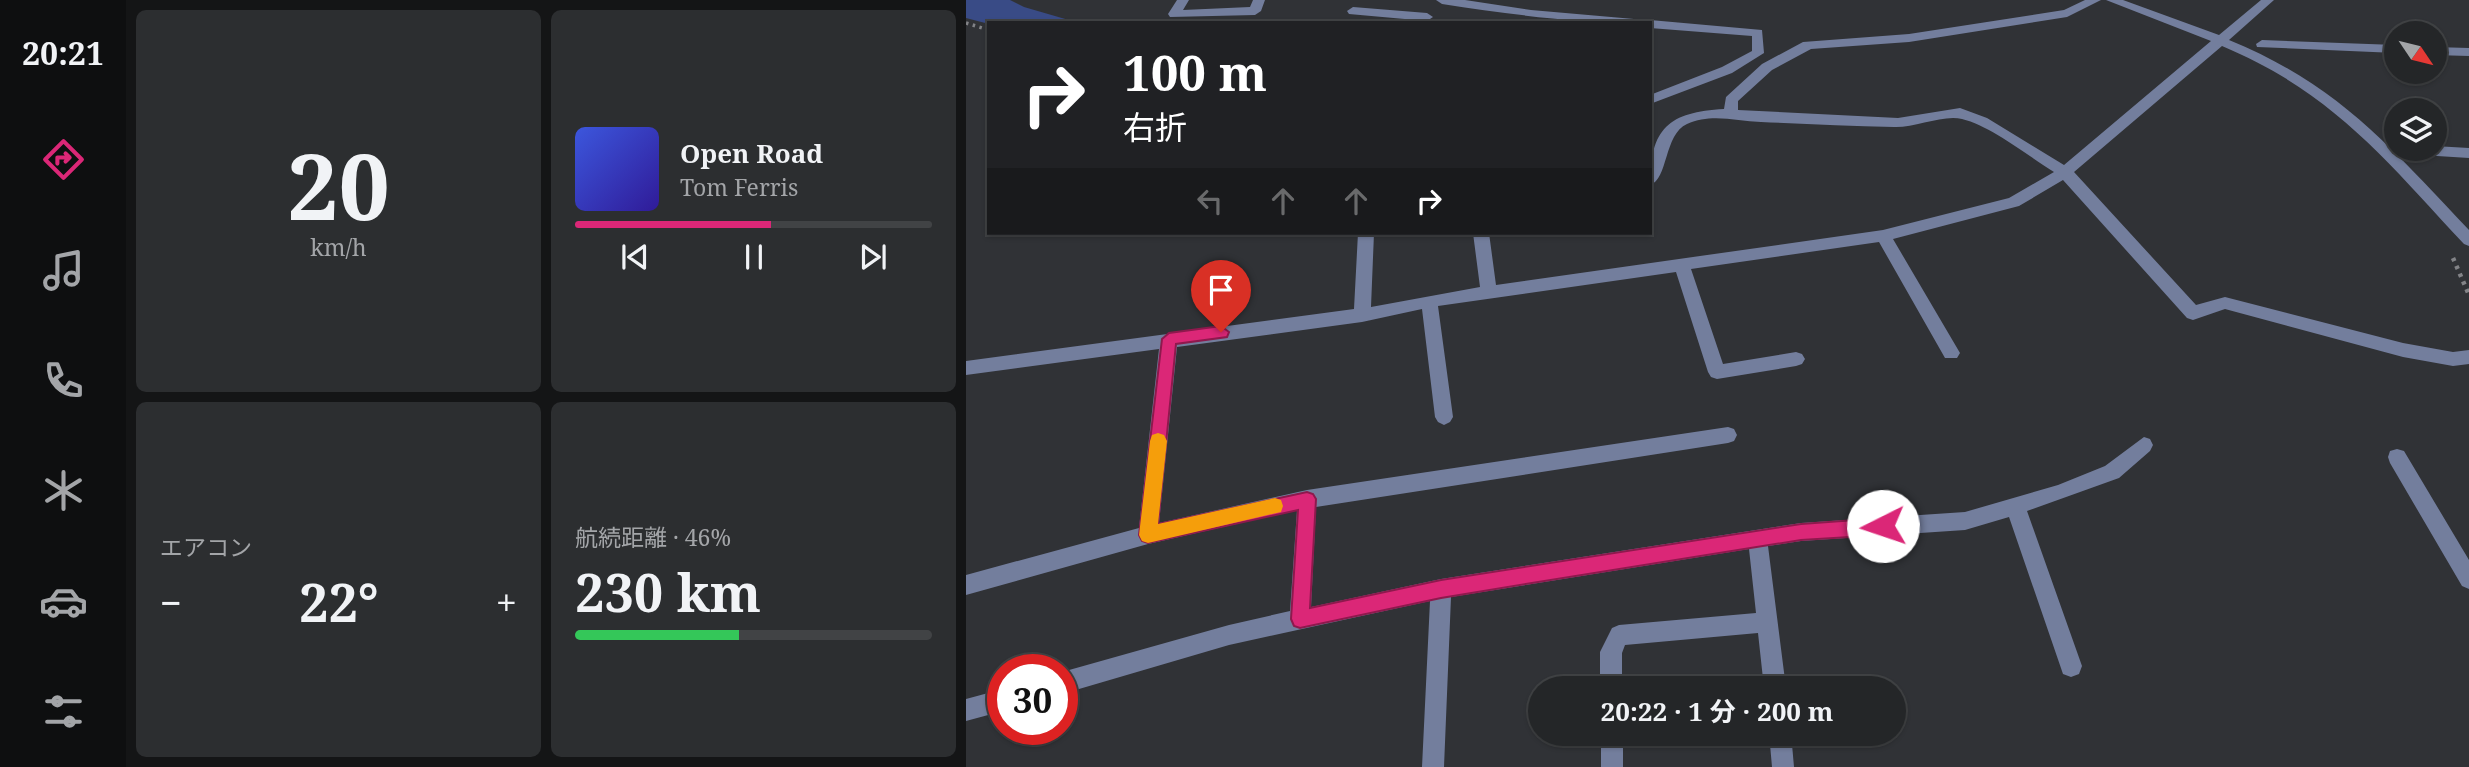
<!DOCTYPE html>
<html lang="ja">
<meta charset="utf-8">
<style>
body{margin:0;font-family:"Noto Serif","Noto Sans JP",serif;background:#2c2e30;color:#f1f3f6;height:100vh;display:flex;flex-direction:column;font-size:26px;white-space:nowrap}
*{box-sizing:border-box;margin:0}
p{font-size:23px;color:#a3a5a8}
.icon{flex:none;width:38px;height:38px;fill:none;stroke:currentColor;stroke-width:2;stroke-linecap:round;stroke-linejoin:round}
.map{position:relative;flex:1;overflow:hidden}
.panel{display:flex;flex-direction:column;gap:10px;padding:10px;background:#141516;width:840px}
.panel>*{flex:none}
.top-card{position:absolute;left:21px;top:21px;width:665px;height:214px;border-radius:0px;box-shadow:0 2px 5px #0004,0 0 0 2px #414345;background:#202124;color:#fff;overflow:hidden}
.needle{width:46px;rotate:125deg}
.buttons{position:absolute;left:1418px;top:21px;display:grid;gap:14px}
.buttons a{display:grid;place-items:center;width:63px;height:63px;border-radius:50%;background:#242628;box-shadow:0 2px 5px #0004,0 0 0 2px #414345;font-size:35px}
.speed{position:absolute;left:21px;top:654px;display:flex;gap:14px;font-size:35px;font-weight:700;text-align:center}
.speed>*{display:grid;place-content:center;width:91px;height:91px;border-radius:50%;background:#242628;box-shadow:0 2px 5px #0004,0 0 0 2px #414345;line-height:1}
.speed .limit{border:10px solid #d22;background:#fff;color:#111}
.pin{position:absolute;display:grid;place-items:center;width:60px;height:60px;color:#fff;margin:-72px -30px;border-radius:50% 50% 50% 0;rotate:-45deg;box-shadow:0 0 7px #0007}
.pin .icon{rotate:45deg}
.me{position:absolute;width:77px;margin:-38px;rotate:266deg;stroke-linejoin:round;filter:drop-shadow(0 0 5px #0008)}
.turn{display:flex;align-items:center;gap:24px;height:147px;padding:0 21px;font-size:32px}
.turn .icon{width:91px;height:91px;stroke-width:2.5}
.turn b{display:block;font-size:49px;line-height:60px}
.lanes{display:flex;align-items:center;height:66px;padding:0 21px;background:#0003;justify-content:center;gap:35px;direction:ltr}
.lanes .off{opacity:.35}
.big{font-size:52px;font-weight:700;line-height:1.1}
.panel .card{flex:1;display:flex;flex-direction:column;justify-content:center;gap:10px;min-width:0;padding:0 24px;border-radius:10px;background:#2c2e30}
.panel .dial{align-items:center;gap:0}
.dial b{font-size:91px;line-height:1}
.song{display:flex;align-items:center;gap:21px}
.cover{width:84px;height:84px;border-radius:10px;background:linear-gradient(135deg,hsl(230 70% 55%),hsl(250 70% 35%))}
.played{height:7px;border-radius:4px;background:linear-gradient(90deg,#db2777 55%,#414345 55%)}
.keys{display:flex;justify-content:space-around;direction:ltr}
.heat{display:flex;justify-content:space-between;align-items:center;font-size:38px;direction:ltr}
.charge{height:10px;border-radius:5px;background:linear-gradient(90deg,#34c759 46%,#414345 0)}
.panel .tiles{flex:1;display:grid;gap:10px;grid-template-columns:repeat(2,1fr)}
.trip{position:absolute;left:562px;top:676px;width:378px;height:70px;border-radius:35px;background:#242628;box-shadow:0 2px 5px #0004,0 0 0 2px #414345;font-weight:700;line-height:70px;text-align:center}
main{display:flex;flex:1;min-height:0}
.tab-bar{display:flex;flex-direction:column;width:126px;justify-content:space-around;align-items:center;background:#0e0f10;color:#a3a5a8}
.tab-bar .icon{width:49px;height:49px}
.tab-bar .selected{color:#db2777}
.tab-bar b{font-size:32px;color:#f1f3f6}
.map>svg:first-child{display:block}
.green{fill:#394b86}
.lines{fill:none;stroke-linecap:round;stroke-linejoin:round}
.path-far1{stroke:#828387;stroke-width:3.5;stroke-dasharray:2.5 4.5;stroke-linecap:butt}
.path{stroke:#828387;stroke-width:4.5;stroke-dasharray:3.5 5;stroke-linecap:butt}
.minor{fill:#737e9d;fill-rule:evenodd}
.route{fill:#db2777;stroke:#8e194d;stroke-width:2}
.slow{fill:#f59e0b}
</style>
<main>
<nav class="tab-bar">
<b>20:21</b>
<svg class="icon selected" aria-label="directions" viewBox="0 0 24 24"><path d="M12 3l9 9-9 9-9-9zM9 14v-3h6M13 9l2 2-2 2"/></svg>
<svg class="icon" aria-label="music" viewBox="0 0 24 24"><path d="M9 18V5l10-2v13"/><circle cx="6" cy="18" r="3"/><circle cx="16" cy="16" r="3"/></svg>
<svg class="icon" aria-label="phone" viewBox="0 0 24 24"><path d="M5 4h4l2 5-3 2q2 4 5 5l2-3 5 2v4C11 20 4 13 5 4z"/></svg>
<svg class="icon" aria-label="climate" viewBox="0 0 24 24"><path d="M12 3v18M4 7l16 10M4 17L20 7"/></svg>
<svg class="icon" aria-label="car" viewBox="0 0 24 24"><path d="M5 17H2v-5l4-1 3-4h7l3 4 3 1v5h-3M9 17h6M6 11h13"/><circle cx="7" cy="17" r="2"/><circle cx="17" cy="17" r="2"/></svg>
<svg class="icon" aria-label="filters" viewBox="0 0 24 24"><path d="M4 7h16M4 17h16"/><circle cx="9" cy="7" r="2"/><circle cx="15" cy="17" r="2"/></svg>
</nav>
<section class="panel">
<div class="tiles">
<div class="card dial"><b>20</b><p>km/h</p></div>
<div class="card">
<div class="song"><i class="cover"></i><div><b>Open Road</b><p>Tom Ferris</p></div></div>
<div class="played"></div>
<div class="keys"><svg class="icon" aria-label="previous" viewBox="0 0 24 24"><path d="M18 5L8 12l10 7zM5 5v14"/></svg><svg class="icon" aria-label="pause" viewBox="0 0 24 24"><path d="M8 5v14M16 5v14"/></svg><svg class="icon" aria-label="next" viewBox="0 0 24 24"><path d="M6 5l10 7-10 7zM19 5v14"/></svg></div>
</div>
<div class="card"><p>エアコン</p>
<div class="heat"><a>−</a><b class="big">22°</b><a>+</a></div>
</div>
<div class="card"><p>航続距離 · 46%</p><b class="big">230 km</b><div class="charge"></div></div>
</div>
</section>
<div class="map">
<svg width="1503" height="767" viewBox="0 0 1503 767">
<rect width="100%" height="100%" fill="#303236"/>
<path class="green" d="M 0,0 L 44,0 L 58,7 L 113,23 L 23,24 L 0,18 Z"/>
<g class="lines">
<path class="path-far1" d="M 0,23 L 23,30"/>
<path class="path" d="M 1487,258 L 1503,295"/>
<path class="minor" d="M 211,0 L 223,0 L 217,10 L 284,7 L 287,0 L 299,0 L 295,11 L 289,15 L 204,17 L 202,14 Z
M 470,0 L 499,0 L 565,10 L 668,19 L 674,23 C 607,23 542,14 476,4 Z
M 1119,0 L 1135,0 L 1101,17 L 943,42 L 845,49 L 806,70 L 772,101 L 772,110 L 932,118 L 994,108 L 1021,118 L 1098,165 L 1245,41 L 1140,0 L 1157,0 L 1253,35 L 1295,0 L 1308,0 L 1263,40 C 1373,85 1424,147 1503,230 L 1503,246 L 1498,244 C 1419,159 1366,92 1256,46 L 1108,172 L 1230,305 L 1259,297 L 1437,343 L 1487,352 L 1503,350 L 1503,364 L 1487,366 L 1437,357 L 1259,309 L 1227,320 L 1221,318 L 1097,180 L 1053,206 L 927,239 L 994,353 L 991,358 L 979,358 L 913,242 L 725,269 L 757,364 L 830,352 L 836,354 L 839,359 L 836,364 L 830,366 L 751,379 L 745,377 L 742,372 L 710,272 L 472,306 L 487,417 L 484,422 L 478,425 L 472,422 L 469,417 L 456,309 L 396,322 L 211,347 L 193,523 L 341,490 L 762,427 L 768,429 L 771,435 L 768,441 L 762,443 L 350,507 L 345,607 L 475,579 L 835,523 L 999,512 L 1092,485 L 1139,466 L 1178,437 L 1184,439 L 1187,445 L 1184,451 L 1153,478 L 1061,511 L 1116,666 L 1113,674 L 1105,677 L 1097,674 L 1043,517 L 999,530 L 835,541 L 802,546 L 820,688 L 798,688 L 792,633 L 659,645 L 656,653 L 656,688 L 634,688 L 634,652 L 646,628 L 653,625 L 790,613 L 783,549 L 485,597 L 478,767 L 456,767 L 464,601 L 263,645 L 96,694 L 96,672 L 263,625 L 324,611 L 331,510 L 182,544 L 0,595 L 0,575 L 173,528 L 193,349 L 0,375 L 0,361 L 388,309 L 392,233 L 408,233 L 405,307 L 514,287 L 507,233 L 523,233 L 530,285 L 917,230 L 1043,198 L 1088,172 C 1062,156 1025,126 996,119 C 978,114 948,128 928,127 C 883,126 839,124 795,122 C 770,121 745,113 721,124 C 698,134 702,180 684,185 C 684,128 703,112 758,109 L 760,97 L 796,64 L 837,42 L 943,34 L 1098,10 Z
M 387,7 L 461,13 L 467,17 L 461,21 L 383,14 L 381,11 Z
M 684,20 L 796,30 L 798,53 L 766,73 L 684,104 L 684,95 L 756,67 L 786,51 L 786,36 L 684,28 L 684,23 L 679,23 Z
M 1296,40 L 1430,45 L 1430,53 L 1291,47 L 1290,44 Z
M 1468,47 L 1503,48 L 1503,56 L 1468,55 Z
M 1468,146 L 1503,148 L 1503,158 L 1439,154 L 1432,149 L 1468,149 Z
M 1431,449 L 1438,451 L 1503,560 L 1503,589 L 1496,586 L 1424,463 L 1422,457 L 1424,451 Z
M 37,689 L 37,711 L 0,721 L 0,699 Z
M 635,733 L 657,733 L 657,767 L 635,767 Z
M 803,733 L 825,733 L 828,767 L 806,767 Z"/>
</g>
<path class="route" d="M 255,326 L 263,332 L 261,337 L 210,344 L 192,524 L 341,492 L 347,494 L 350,499 L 344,608 L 475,580 L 835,524 L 917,518 L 923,521 L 926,526 L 923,532 L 917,535 L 835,540 L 566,583 L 475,598 L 334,628 L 328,626 L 325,619 L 332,510 L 182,543 L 176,541 L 173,535 L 196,339 L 203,333 Z"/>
<path class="slow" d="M 192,433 L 198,435 L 201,441 L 192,524 L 309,498 L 315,500 L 317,506 L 315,512 L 182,543 L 176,541 L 173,535 L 184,441 L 186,435 Z"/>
</svg>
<div class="buttons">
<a><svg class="needle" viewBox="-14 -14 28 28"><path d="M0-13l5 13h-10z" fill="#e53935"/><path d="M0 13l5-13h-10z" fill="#a3a5a8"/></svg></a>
<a><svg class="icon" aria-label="layers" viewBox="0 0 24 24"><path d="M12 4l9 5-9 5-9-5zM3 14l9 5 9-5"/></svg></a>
</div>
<div class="speed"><div class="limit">30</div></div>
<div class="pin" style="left:255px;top:332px;background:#d93025"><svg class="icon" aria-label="arrive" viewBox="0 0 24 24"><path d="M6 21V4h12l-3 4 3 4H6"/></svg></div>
<svg class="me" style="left:917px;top:526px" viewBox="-20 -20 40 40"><circle r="19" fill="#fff"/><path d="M0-13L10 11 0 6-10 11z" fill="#db2777"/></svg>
<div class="trip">20:22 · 1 分 · 200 m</div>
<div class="top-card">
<div class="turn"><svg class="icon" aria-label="right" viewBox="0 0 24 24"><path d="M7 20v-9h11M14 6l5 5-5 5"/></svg><div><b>100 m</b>右折</div></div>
<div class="lanes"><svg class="icon off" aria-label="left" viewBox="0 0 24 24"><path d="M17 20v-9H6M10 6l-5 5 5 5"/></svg><svg class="icon off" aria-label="ahead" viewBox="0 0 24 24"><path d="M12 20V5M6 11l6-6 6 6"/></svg><svg class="icon off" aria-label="ahead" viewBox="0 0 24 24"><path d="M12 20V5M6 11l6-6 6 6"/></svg><svg class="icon" aria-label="right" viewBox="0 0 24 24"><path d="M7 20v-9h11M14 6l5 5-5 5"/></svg></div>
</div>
</div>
</main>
